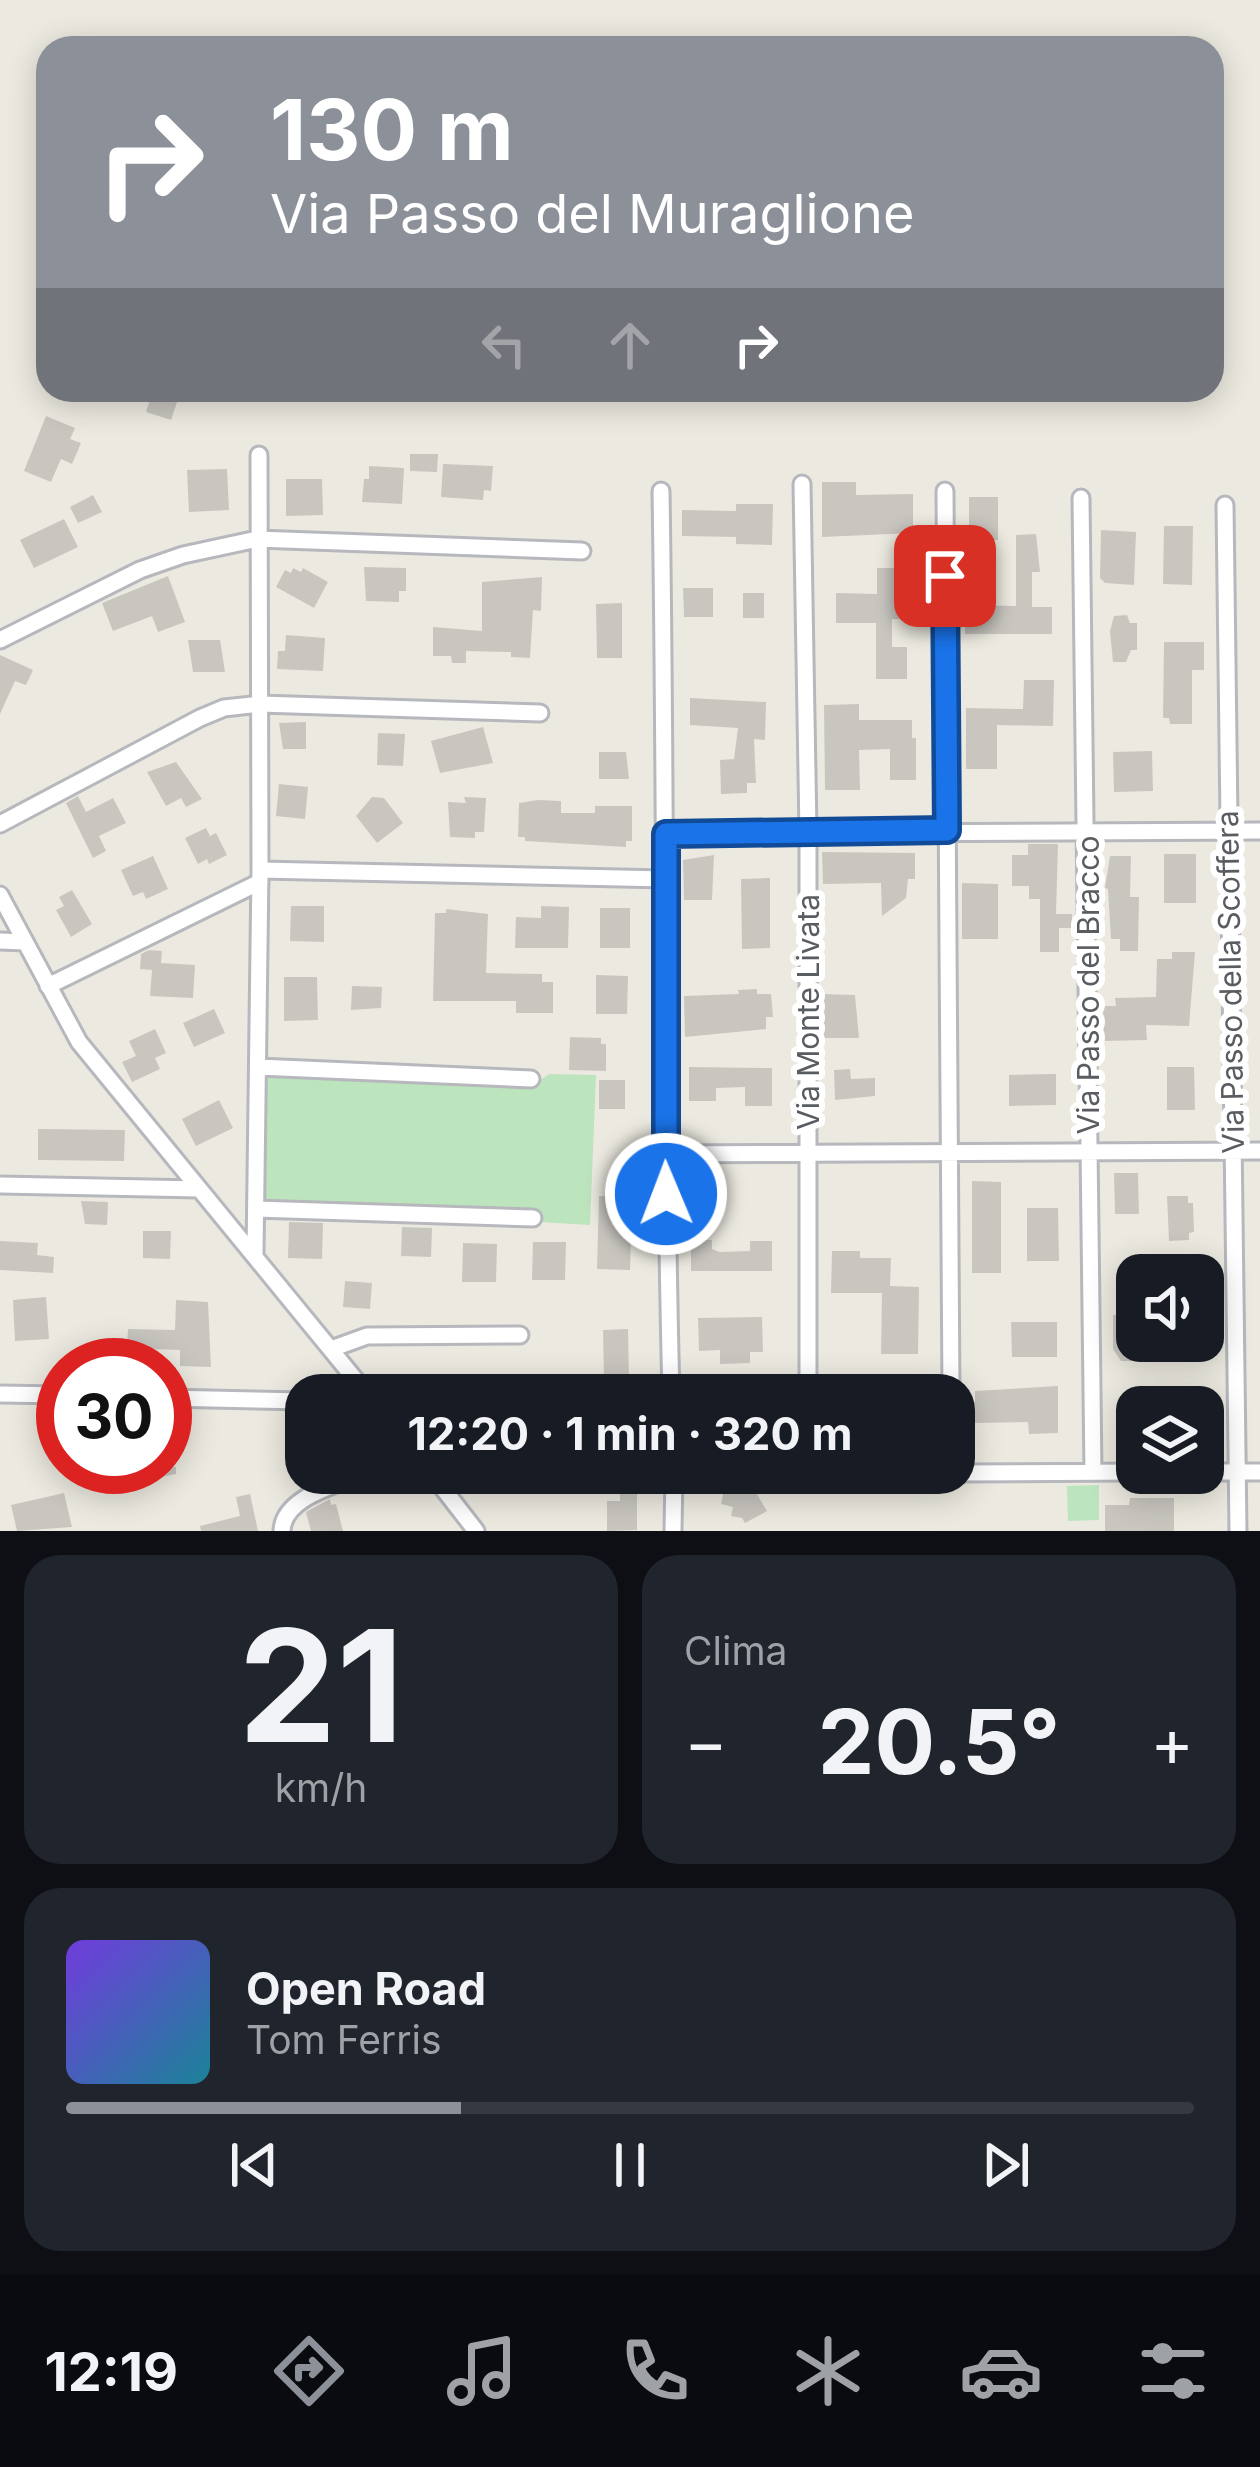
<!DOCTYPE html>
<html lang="it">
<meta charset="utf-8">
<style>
body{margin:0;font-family:Inter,sans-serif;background:#20242c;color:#f1f3f6;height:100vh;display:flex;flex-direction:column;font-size:45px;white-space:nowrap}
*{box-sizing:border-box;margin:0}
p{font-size:39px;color:#9ea1a6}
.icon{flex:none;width:66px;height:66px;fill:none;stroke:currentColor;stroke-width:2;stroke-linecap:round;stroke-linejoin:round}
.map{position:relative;height:1531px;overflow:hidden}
.drawer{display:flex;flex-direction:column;gap:24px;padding:24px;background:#0d0f14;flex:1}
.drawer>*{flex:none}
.top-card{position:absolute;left:36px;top:36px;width:1188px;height:366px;border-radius:36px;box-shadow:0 6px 30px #0003;background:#8c9099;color:#fff;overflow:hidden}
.buttons{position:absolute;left:1116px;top:1254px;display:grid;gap:24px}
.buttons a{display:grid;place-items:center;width:108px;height:108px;border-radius:24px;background:#171b24;box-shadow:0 6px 30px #0003;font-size:60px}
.speed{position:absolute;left:36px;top:1338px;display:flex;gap:24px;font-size:60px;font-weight:700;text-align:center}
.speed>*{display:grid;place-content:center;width:156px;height:156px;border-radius:50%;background:#171b24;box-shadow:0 6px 30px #0003;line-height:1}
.speed .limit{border:18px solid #d22;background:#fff;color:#111}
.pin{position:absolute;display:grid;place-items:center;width:102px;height:102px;color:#fff;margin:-51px;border-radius:24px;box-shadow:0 6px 18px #0006}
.me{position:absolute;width:132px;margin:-66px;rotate:359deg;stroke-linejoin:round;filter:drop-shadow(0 0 9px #0008)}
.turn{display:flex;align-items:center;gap:42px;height:252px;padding:0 36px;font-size:54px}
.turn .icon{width:156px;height:156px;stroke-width:2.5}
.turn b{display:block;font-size:84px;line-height:102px}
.lanes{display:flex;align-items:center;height:114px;padding:0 36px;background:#0003;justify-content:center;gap:60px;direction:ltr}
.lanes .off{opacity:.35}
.big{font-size:90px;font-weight:700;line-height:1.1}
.drawer .widget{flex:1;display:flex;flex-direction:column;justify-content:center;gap:18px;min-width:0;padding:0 42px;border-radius:36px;background:#20242c}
.drawer .dial{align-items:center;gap:0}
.dial b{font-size:156px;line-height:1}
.song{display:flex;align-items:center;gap:36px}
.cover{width:144px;height:144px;border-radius:18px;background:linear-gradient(135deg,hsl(260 70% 55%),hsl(190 70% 35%))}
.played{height:12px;border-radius:6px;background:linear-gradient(90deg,#8c9099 35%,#363941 35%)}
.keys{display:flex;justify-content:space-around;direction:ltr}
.heat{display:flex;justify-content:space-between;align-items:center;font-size:66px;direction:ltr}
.drawer .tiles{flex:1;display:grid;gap:24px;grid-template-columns:1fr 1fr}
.widget:last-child{grid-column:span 2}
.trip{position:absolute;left:285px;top:1374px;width:690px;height:120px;border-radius:36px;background:#171b24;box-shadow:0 6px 30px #0003;font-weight:700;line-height:120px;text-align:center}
.tabs{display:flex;height:192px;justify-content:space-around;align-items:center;background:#090b0e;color:#9ea1a6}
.tabs .icon{width:84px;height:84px}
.tabs .active{color:#8c9099}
.tabs b{font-size:54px;color:#f1f3f6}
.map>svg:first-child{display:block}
.green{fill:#bce4bd}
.building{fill:#c9c6c0}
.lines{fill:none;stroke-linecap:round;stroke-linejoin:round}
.minor-casing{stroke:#b6b8bd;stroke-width:21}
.minor{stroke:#fff;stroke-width:15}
.route-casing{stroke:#114b97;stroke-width:30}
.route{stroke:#1a73e8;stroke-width:21}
.labels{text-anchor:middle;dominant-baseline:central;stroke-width:12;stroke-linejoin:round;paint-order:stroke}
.street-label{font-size:30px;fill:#595d61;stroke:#fff}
</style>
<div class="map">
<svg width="1260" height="1531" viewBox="0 0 1260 1531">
<rect width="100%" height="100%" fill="#eceae0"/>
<path class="green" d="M 262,1071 L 536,1082 L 550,1074 L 596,1075 L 590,1225 L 539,1222 L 539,1213 L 260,1201 Z
M 1099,1485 L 1099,1520 L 1068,1521 L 1067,1486 Z"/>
<path class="building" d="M 153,390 L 181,390 L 171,420 L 146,412 Z
M 46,416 L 75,428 L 70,439 L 81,443 L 72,464 L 61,459 L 51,482 L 24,471 Z
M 410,454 L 438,454 L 437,472 L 410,471 Z
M 443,464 L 493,466 L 491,491 L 484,490 L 483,500 L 441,497 Z
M 369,466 L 404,468 L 402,504 L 362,502 L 364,479 L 369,479 Z
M 227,469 L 229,510 L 189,512 L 187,470 Z
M 286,479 L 322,479 L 323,515 L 286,516 Z
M 822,482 L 856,482 L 856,495 L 913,494 L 913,533 L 822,537 Z
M 93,495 L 102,512 L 78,523 L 70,507 Z
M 969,497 L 998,497 L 998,540 L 969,541 Z
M 736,504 L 773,504 L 772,545 L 736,544 L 736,537 L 682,536 L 682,510 L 736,511 Z
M 64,519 L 78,547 L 34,568 L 20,540 Z
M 1164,526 L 1193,526 L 1192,585 L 1163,584 Z
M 1101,530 L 1136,532 L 1134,585 L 1105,583 L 1100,578 Z
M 1036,534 L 1040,572 L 1032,572 L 1032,607 L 1052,607 L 1052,634 L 965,634 L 965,605 L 1016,606 L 1016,535 Z
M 364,567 L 406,568 L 406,591 L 399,591 L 399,602 L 366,601 Z
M 293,568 L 301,572 L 303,568 L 328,582 L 314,608 L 276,587 L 285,570 L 291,573 Z
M 877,568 L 895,568 L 895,598 L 902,598 L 901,619 L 892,619 L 892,647 L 907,647 L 907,679 L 876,679 L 876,623 L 836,623 L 836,593 L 877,594 Z
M 168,576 L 185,622 L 158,632 L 152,616 L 113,631 L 102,603 Z
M 542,577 L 541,611 L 533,610 L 530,658 L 511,657 L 511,652 L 466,651 L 466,663 L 452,663 L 451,656 L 433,656 L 433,627 L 482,631 L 482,582 Z
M 683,588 L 713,588 L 713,617 L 684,617 Z
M 743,593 L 764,593 L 764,618 L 743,618 Z
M 622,603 L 622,658 L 597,658 L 596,604 Z
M 1127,615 L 1130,623 L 1137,623 L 1137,650 L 1131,650 L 1126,662 L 1113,662 L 1110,631 L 1114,616 Z
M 286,635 L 325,638 L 323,671 L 277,669 L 278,651 L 285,651 Z
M 188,640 L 220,640 L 225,672 L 193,672 Z
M 1164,642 L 1204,642 L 1204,670 L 1192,670 L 1192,724 L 1170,724 L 1169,718 L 1163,718 Z
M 0,655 L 33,670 L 26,685 L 15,681 L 0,714 Z
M 1024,680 L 1054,680 L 1053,726 L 997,725 L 997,769 L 966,769 L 966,708 L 1023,709 Z
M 690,698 L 766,702 L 765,740 L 754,739 L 756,783 L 747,783 L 747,793 L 721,794 L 720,760 L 734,759 L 738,728 L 690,725 Z
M 859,704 L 859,720 L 912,720 L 912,738 L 916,738 L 916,780 L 890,780 L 890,749 L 859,750 L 860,790 L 825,790 L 824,705 Z
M 306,722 L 306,749 L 283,749 L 279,723 Z
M 483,727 L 493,763 L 440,773 L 431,741 Z
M 378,733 L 405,734 L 403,766 L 377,765 Z
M 1152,751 L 1153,791 L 1114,792 L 1113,752 Z
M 599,752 L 626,752 L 629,779 L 599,779 Z
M 176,762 L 202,799 L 186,807 L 181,798 L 166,806 L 147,772 Z
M 279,784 L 308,787 L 305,819 L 276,816 Z
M 78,796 L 86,812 L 113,798 L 126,823 L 99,836 L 106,851 L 93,858 L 66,803 Z
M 372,797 L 384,798 L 403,823 L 377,843 L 356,816 Z
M 464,797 L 486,798 L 484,832 L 475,832 L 475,838 L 450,837 L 448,802 L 466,803 Z
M 538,800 L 561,801 L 561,813 L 595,813 L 595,806 L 632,806 L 632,841 L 626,841 L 626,847 L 525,841 L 525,837 L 518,837 L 519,803 Z
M 206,828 L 210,836 L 216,833 L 227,855 L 209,864 L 207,859 L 198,864 L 185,838 Z
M 1028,844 L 1058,844 L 1056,914 L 1072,914 L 1072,928 L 1059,928 L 1059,952 L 1040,952 L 1040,899 L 1029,899 L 1029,886 L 1012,886 L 1012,855 L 1028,855 Z
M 822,852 L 915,853 L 915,879 L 908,879 L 906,898 L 882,916 L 881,883 L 823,884 Z
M 1164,854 L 1196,854 L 1196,903 L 1164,903 Z
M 714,855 L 712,900 L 684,900 L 683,860 Z
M 153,856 L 168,889 L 146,899 L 143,892 L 133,896 L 121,870 Z
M 1110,856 L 1131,856 L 1130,897 L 1139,897 L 1138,951 L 1120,951 L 1120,939 L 1111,939 L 1108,889 L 1105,888 Z
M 770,878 L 770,948 L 742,949 L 741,879 Z
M 962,883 L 998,884 L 998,939 L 962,939 Z
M 72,890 L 92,924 L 71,937 L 56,910 L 64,906 L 59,897 Z
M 291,906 L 324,906 L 324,942 L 290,941 Z
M 541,906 L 569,907 L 568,948 L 515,948 L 516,917 L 541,918 Z
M 600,908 L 630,908 L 630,948 L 600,948 Z
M 446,909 L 488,914 L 486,973 L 542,974 L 542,982 L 553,982 L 553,1013 L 516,1013 L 516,1001 L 433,1001 L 435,913 L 446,913 Z
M 149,950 L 162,951 L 161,963 L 195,965 L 193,998 L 150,996 L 152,970 L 140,969 L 141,954 Z
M 1172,952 L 1195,952 L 1189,1026 L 1146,1025 L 1147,1040 L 1104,1041 L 1103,1006 L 1116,1006 L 1115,998 L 1156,997 L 1157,959 L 1172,959 Z
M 596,975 L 628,976 L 627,1014 L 596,1014 Z
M 284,977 L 317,977 L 318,1020 L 284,1021 Z
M 352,986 L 382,987 L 381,1008 L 351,1010 Z
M 757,989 L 757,994 L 771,994 L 773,1017 L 766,1017 L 766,1029 L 685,1037 L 684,996 L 739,994 L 738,990 Z
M 821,994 L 855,995 L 859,1038 L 824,1038 Z
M 214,1009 L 225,1033 L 194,1047 L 183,1023 Z
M 155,1029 L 166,1053 L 155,1058 L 160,1069 L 132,1082 L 122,1062 L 136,1056 L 129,1041 Z
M 570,1037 L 601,1038 L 601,1044 L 606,1044 L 606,1071 L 569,1070 Z
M 689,1067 L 772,1068 L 772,1106 L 745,1106 L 745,1087 L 716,1088 L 716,1101 L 689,1101 Z
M 1167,1067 L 1194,1067 L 1195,1110 L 1167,1110 Z
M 850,1069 L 851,1079 L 875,1078 L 875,1096 L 835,1100 L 834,1070 Z
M 1056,1074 L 1056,1105 L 1009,1106 L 1009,1075 Z
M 599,1080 L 625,1080 L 625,1109 L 599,1109 Z
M 219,1100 L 233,1128 L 196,1146 L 182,1119 Z
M 38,1129 L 125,1130 L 124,1161 L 38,1160 Z
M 1114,1173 L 1138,1173 L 1139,1214 L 1115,1214 Z
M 972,1181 L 1001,1182 L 1001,1273 L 972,1273 Z
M 599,1196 L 632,1197 L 630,1270 L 597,1269 Z
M 1167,1196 L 1188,1196 L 1188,1203 L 1193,1203 L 1194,1232 L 1189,1233 L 1189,1240 L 1169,1241 Z
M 81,1201 L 108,1202 L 107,1225 L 85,1224 Z
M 1027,1208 L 1058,1208 L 1059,1261 L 1027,1261 Z
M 289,1222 L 323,1223 L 322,1259 L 288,1258 Z
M 402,1227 L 432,1228 L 431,1257 L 401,1256 Z
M 143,1231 L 171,1231 L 170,1259 L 143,1258 Z
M 691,1240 L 712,1240 L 712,1249 L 720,1252 L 750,1251 L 750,1241 L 772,1241 L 772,1271 L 691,1271 Z
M 0,1241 L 38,1243 L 37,1255 L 54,1257 L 53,1273 L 0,1270 Z
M 533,1242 L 566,1242 L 565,1280 L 532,1280 Z
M 463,1243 L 497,1244 L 496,1282 L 462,1282 Z
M 832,1251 L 860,1251 L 860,1258 L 891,1258 L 890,1286 L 919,1287 L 918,1354 L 881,1354 L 882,1293 L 831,1293 Z
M 345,1281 L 372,1283 L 370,1309 L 343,1307 Z
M 46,1297 L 49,1339 L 15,1341 L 13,1300 Z
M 176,1300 L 208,1302 L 211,1367 L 180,1366 L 180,1350 L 151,1349 L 151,1361 L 120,1361 L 120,1347 L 127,1347 L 128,1329 L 175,1330 Z
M 1113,1315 L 1137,1315 L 1137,1341 L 1143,1341 L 1143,1361 L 1121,1361 L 1113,1349 Z
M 762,1317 L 763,1352 L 750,1352 L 750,1363 L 720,1364 L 720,1350 L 699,1351 L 698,1318 Z
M 1011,1322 L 1057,1322 L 1057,1357 L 1012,1357 Z
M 628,1329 L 629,1379 L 604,1380 L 603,1330 Z
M 1058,1386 L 1058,1433 L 1029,1434 L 1028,1422 L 975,1423 L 975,1391 Z
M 127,1467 L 176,1467 L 176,1474 L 130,1483 Z
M 725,1486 L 752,1486 L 767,1511 L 745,1523 L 742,1518 L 731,1516 L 733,1507 L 721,1504 Z
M 64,1493 L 72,1527 L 17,1531 L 11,1505 Z
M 250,1494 L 258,1531 L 201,1531 L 200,1526 L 240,1516 L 236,1497 Z
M 620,1494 L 637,1494 L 637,1530 L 607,1531 L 607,1501 L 620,1501 Z
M 1130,1498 L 1174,1498 L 1174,1531 L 1105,1531 L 1105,1505 L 1129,1505 Z
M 330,1499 L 331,1505 L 336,1504 L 343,1531 L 311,1531 L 306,1512 Z"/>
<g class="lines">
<g class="minor-casing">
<path id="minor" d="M 802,484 L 808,832 L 808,1395
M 661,491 C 666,793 663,1094 671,1395
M 945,491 L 951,1395
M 1081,498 L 1093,1472
M 1225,505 L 1238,1531
M 0,640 L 140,570 L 183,555 L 257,539 L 582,551
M 0,824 L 200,718 L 224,708 L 260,704 L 540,713
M 666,834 L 1260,831
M 260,870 L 665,879
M 0,895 L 79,1042 L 368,1395
M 0,941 L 25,942
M 48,986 L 260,882
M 258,1067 L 531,1079
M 664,1154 L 1260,1151
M 0,1185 L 199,1189
M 256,1209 L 533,1218
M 255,1254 L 260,870 L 259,455
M 331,1349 L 367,1336 L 520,1335
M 0,1394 L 63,1395
M 165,1398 L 306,1401
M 1203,1472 L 1260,1472
M 431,1473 L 476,1531
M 954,1473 L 1137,1472
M 597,1474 L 954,1473
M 282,1531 C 283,1497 337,1485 364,1473
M 673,1531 L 674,1473"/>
</g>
<use href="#minor" class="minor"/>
</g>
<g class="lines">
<g class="route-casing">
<path id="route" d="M 666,1194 L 666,834 L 947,830 L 945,576"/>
</g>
<use href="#route" class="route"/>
</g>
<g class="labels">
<g class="street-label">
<text transform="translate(1230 982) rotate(-91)">Via Passo della Scoffera</text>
<text transform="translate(1088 985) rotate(-90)">Via Passo del Bracco</text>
<text transform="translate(808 1012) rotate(-90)">Via Monte Livata</text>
</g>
</g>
</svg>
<div class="buttons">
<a><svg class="icon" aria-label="sound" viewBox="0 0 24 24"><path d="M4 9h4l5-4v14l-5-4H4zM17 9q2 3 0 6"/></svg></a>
<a><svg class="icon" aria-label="layers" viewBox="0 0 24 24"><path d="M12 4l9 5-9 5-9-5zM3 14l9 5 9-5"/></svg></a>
</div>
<div class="speed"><div class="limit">30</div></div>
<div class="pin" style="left:945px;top:576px;background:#d93025"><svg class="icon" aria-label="arrive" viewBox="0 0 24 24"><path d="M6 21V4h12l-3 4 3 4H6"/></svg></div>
<svg class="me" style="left:666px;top:1194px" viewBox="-20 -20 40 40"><circle r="17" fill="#1a73e8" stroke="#fff" stroke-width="3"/><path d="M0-11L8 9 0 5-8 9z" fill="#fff"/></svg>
<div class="trip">12:20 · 1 min · 320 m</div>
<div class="top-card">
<div class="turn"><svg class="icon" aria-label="right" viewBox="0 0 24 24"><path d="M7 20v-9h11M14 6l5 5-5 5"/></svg><div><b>130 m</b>Via Passo del Muraglione</div></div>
<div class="lanes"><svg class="icon off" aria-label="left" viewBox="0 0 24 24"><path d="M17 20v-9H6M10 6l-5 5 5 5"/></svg><svg class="icon off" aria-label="ahead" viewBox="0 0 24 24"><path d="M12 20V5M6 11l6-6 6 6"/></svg><svg class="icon" aria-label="right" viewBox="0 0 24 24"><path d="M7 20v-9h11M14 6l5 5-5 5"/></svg></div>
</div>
</div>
<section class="drawer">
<div class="tiles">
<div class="widget dial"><b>21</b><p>km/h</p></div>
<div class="widget"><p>Clima</p>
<div class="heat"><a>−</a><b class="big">20.5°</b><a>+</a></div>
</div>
<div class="widget">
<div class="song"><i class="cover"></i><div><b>Open Road</b><p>Tom Ferris</p></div></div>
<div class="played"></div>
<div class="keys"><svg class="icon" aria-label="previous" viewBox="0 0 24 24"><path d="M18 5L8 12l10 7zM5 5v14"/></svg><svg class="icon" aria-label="pause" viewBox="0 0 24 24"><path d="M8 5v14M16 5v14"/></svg><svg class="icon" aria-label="next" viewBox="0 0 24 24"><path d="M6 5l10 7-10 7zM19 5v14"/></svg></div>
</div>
</div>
</section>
<nav class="tabs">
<b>12:19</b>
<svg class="icon active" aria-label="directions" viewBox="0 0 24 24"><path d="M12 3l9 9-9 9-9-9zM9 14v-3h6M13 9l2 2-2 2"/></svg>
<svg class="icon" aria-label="music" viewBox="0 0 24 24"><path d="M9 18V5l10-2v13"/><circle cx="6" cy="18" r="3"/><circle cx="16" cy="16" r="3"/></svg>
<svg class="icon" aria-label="phone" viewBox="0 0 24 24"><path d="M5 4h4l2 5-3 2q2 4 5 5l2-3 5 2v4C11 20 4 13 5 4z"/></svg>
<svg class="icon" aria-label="climate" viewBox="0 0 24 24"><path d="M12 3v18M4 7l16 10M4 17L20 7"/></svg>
<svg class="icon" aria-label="car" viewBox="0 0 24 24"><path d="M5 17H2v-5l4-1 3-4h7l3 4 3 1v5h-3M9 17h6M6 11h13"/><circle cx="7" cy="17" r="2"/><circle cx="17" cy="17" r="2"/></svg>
<svg class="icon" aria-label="filters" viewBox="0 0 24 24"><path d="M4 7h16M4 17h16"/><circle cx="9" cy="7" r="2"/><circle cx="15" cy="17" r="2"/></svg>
</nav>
